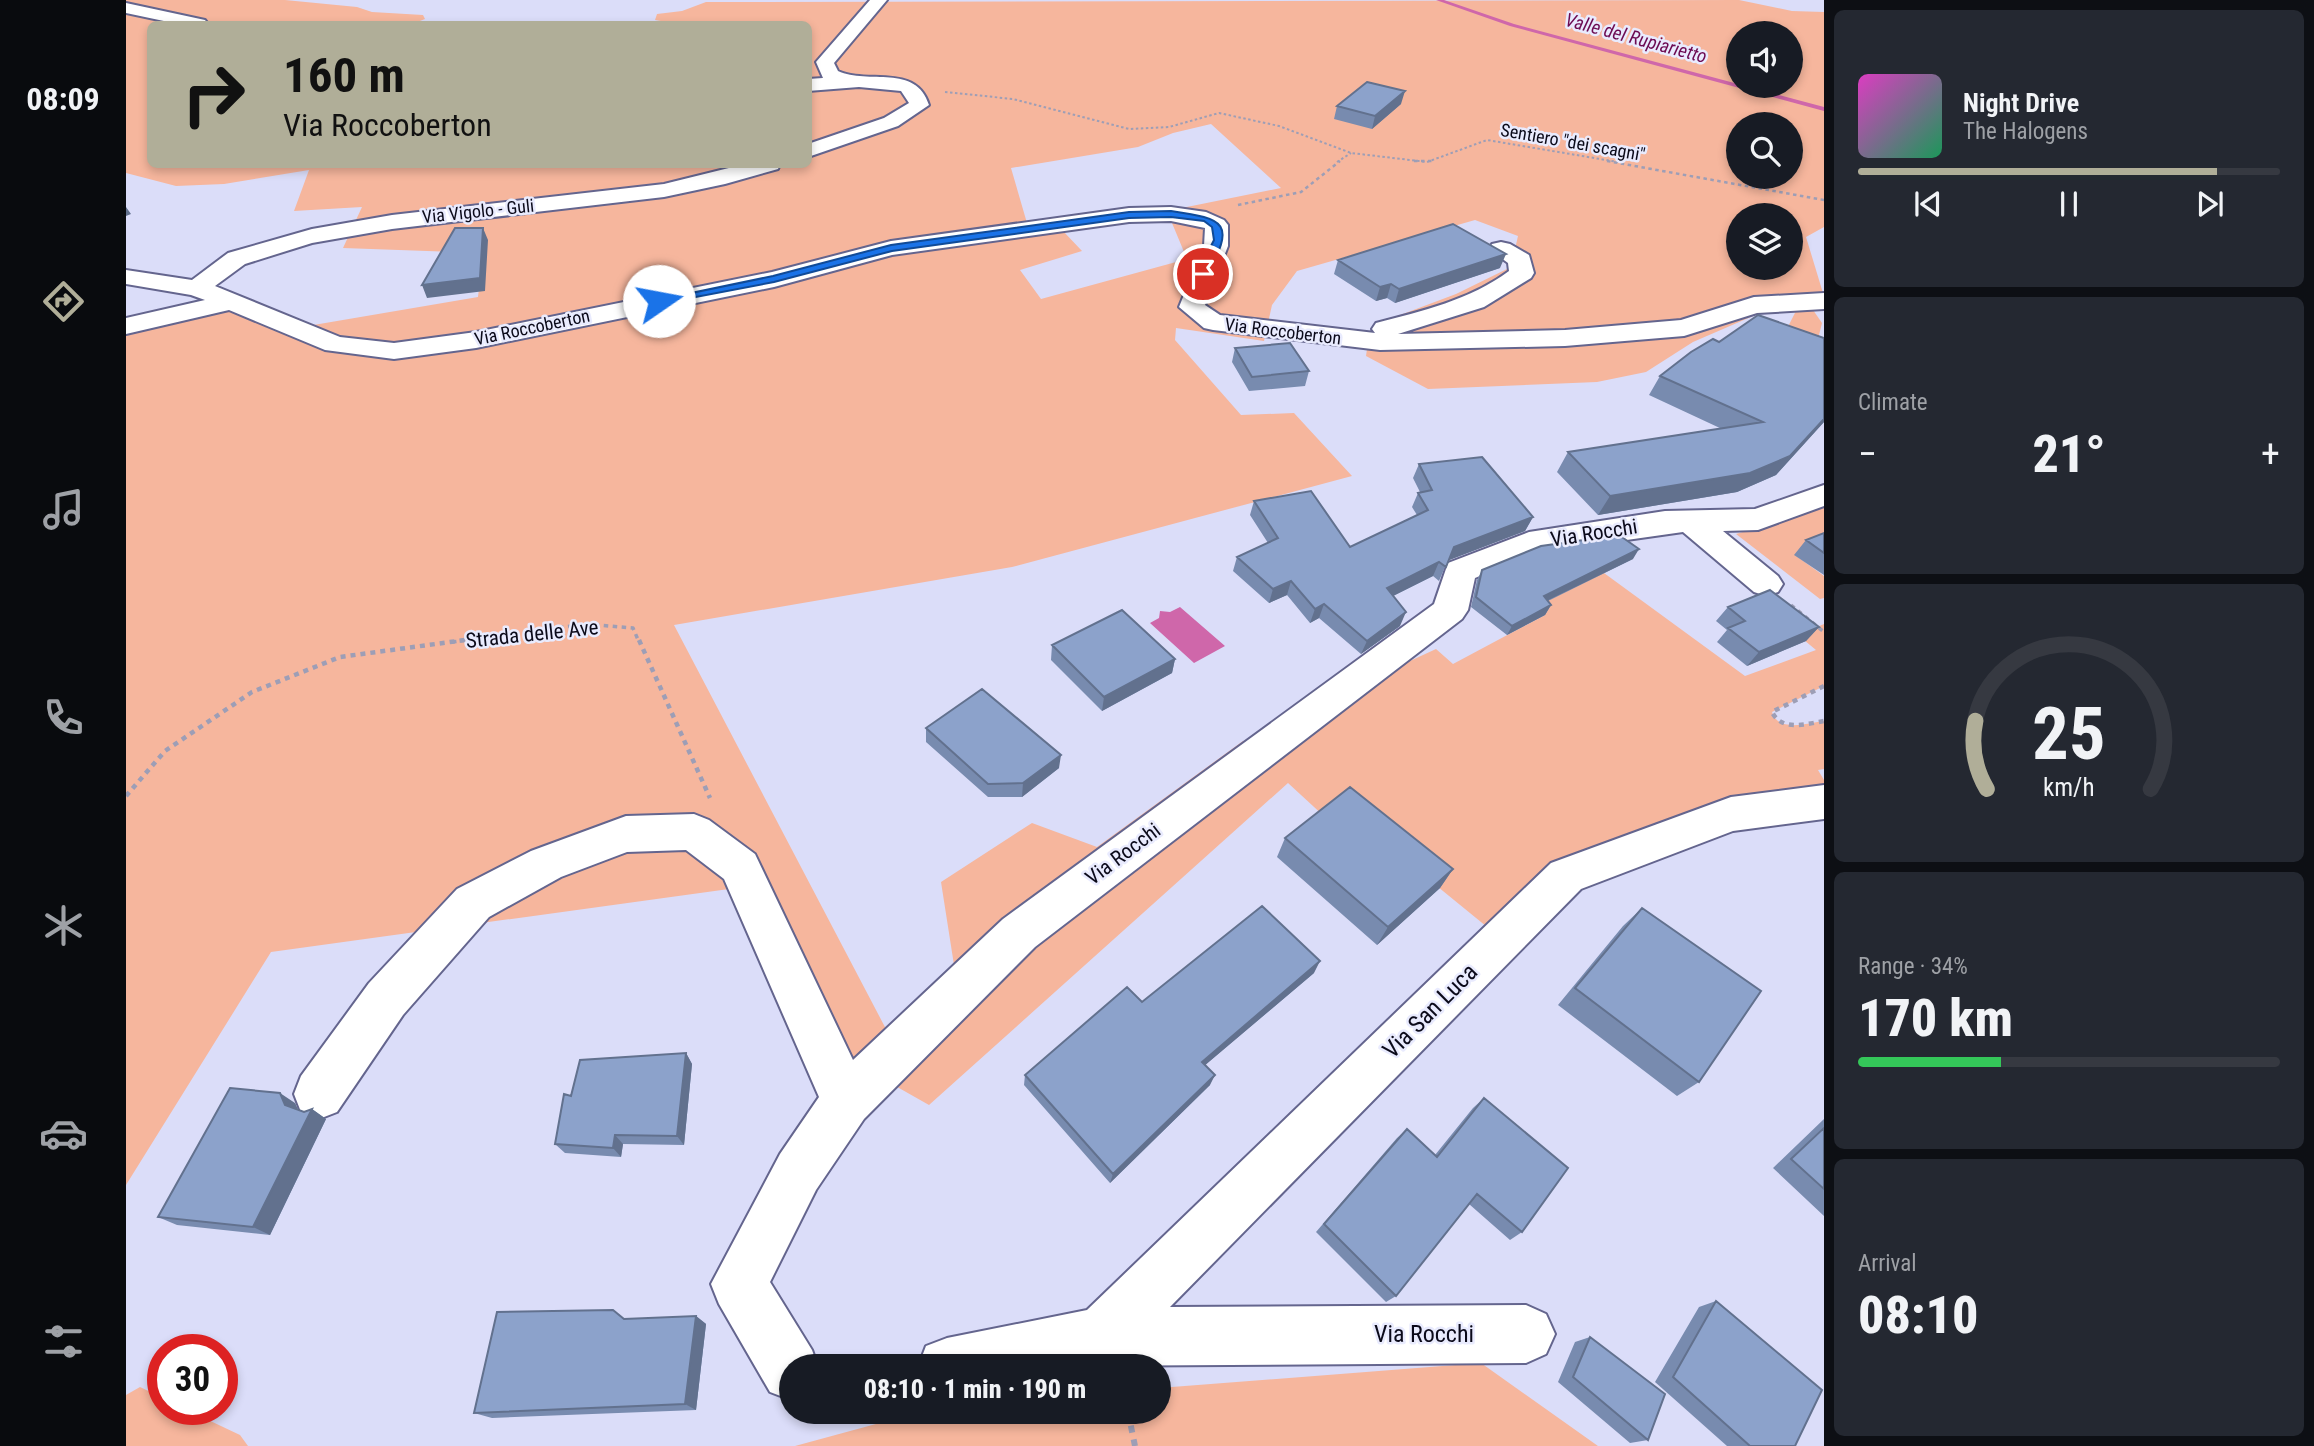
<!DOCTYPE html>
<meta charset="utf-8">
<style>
body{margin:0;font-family:"Roboto Condensed",sans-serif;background:#242831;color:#f1f3f6;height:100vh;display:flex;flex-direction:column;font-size:26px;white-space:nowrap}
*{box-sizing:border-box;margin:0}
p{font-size:23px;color:#9ea1a6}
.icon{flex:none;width:38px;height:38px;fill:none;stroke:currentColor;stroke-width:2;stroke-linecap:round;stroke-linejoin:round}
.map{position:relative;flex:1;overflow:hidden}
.details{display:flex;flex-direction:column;gap:10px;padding:10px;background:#0d0f14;width:490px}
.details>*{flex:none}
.top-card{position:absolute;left:21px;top:21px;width:665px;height:147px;border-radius:10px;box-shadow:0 4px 10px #0003;background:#b0ae98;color:#111;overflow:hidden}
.controls{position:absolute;left:1600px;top:21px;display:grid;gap:14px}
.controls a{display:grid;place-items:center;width:77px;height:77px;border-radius:50%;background:#171b24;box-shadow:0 4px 10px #0003;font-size:35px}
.speed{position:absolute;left:21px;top:1334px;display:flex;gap:14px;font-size:35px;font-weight:700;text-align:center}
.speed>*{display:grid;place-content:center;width:91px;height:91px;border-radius:50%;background:#171b24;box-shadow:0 4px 10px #0003;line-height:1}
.speed .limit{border:10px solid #d22;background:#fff;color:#111}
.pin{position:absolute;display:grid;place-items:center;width:60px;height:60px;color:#fff;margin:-30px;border:4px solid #fff;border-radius:50%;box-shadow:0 2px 7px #0007}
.me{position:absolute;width:77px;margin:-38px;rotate:78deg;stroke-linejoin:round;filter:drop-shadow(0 0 5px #0008)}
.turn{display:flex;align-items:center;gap:24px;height:147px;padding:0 21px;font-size:32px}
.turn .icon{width:91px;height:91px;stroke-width:2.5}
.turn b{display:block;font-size:49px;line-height:60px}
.big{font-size:52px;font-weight:800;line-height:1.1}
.details .tile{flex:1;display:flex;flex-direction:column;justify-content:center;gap:10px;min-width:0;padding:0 24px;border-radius:10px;background:#242831}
.details .dial{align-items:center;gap:0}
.dial svg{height:182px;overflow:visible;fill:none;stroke:#363941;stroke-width:7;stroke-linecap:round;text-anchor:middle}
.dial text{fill:#f1f3f6;stroke:none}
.song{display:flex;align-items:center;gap:21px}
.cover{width:84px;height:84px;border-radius:10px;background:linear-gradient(135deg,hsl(310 70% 55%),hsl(150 70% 35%))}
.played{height:7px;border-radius:4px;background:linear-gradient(90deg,#b0ae98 85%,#363941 85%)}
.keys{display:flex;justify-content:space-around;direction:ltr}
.heat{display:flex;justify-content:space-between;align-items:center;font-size:38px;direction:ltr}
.charge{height:10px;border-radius:5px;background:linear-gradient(90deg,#34c759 34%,#363941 0)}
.trip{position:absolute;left:653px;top:1354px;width:392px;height:70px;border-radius:35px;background:#171b24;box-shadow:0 4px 10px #0003;font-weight:800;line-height:70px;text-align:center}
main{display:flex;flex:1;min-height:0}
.tabs{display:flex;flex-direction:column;width:126px;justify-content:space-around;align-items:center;background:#090b0e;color:#9ea1a6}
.tabs .icon{width:49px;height:49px}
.tabs .on{color:#b0ae98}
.tabs b{font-size:32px;color:#f1f3f6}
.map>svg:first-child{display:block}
.green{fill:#f6b69d;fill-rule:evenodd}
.water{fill:#cf67aa}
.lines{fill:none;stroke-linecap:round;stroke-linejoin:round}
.stream{fill:#cf67aa;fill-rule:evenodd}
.minor-casing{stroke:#64658e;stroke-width:4}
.path-far4{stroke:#9d9eb6;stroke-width:2;stroke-dasharray:2.5 2.5;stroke-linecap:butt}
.path-far3{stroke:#9d9eb6;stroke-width:2.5;stroke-dasharray:3.5 3.5;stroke-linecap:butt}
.path-far2{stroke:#9d9eb6;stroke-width:3.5;stroke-dasharray:4.5 4.5;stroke-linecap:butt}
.path-far1{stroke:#9d9eb6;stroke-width:4.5;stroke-dasharray:5 5;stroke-linecap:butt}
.path{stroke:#9d9eb6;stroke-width:6;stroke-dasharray:7 7;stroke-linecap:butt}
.minor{fill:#fff;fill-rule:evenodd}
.wall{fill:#788baf}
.shaded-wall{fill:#62718e}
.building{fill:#8ca2cb;stroke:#62718e;stroke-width:2}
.route{fill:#1a73e8;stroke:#114b97;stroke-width:2}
.labels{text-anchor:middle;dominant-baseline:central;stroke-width:5;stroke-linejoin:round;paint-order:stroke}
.far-street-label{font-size:18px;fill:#0b0a1a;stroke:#e9ebfe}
.far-water-label{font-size:19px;font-style:italic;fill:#6c0a52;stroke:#e9ebfe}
.street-label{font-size:21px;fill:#0b0a1a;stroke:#e9ebfe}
.near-street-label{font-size:24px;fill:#0b0a1a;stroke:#e9ebfe}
</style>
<main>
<nav class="tabs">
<b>08:09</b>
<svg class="icon on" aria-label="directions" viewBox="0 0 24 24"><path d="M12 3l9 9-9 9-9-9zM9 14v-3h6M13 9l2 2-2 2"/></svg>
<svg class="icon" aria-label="music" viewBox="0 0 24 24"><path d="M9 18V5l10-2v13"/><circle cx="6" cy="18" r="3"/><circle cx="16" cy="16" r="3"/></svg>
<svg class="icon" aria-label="phone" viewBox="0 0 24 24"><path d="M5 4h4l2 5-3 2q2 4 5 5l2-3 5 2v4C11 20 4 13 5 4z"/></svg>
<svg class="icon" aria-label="climate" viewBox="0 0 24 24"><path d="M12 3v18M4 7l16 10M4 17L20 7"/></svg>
<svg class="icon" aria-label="car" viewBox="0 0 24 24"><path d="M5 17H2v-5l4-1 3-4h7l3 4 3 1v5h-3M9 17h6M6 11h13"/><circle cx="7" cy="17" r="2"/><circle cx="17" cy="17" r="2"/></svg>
<svg class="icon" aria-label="filters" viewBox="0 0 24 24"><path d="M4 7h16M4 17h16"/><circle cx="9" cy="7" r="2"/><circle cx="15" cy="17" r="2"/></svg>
</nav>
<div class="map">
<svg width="1698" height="1446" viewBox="0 0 1698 1446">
<rect width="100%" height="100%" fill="#dbddf9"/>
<path class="green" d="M 0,0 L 159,0 L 231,7 L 246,12 L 297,15 L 299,19 L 286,24 L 24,24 L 24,164 L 682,164 L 682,24 L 552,24 L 529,20 L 531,14 L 556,11 L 580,2 L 1613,0 L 1666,11 L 1698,12 L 1698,227 L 1680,237 L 1697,293 L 1634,313 L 1567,342 L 1520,372 L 1471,382 L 1302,389 L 1240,356 L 1242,342 L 1253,323 L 1330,294 L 1385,267 L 1392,236 L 1349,220 L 1171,271 L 1146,305 L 1138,341 L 1050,328 L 1049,340 L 1115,415 L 1168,413 L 1226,476 L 886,567 L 548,625 L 760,1029 L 828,965 L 815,882 L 906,823 L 971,847 L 1117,741 L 1133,756 L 1245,679 L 1310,649 L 1327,664 L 1419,615 L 1410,601 L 1478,573 L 1619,676 L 1690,650 L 1672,635 L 1698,624 L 1698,686 L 1646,712 C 1652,733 1682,723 1698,721 L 1698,769 L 1692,770 L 1698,780 L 1698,799 L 1605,814 L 1366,931 L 1214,807 L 1200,818 L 1162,783 L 803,1105 L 720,1058 L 632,885 L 145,952 L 0,1185 L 0,329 L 88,307 L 164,329 L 352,297 L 357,253 L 217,248 L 236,207 L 168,211 L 183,170 L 98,184 L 50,186 L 0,173 ZM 1612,33 L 1664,33 L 1664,86 L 1612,86 ZM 1085,124 L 1155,188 L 1041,211 L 1061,259 L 915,299 L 894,270 L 956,251 L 937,231 L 903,230 L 885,168 L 1012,147 L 1047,133 ZM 1612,124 L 1664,124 L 1664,177 L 1612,177 ZM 1612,215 L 1664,215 L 1664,268 L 1612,268 Z
M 1685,307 L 1696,323 L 1692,339 L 1648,354 L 1671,309 Z
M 1698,508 L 1698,542 L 1669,555 L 1698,576 L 1698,598 L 1694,599 L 1610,534 Z
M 1355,1363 L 1472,1446 L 669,1446 L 794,1412 L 1032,1412 L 1033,1388 Z
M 14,1387 L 37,1398 L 37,1409 L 59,1409 L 114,1435 L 122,1446 L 0,1446 L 0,1395 Z"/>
<path class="water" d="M 1054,607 L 1099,646 L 1068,663 L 1024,623 L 1033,618 L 1034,611 L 1044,612 Z"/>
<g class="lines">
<path class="stream" d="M 1310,0 L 1318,0 L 1388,24 L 1612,84 L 1612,86 L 1619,86 L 1698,107 L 1698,111 L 1384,26 Z"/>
<g class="minor-casing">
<path id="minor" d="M 744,0 L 761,0 L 708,63 L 712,71 C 742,85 790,63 803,105 L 772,126 L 682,157 L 682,144 L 758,118 L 783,103 L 775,91 L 733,87 L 682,91 L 682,79 L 697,78 L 690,62 Z
M 0,3 L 79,20 L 82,24 L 52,24 L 0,13 Z
M 619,164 L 654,164 L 652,169 L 599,184 L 538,197 L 266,229 L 186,243 L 119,264 L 89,286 L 214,337 L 268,343 L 350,332 L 646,272 L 765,241 L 1003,208 L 1045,207 L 1080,212 L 1098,220 L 1102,225 L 1102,246 L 1079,305 L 1094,315 L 1249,333 L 1246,329 L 1250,323 C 1296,311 1344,300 1383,271 L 1382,263 L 1363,249 L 1366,244 L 1375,242 L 1384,244 L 1403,255 L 1408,273 L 1405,278 L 1358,307 L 1272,334 L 1439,330 L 1555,320 L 1628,297 L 1698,293 L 1698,309 L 1631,313 L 1558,336 L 1439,346 L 1254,350 L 1087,330 L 1078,328 L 1053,307 L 1078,246 L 1079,228 L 1045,221 L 1003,222 L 766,255 L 648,287 L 350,348 L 268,359 L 199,350 L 103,310 L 0,334 L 0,318 L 79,300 L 65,295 L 0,284 L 0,270 L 66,280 L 102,253 L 186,229 L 266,215 L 538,184 Z
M 1698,485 L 1698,506 L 1632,530 L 1597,531 L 1652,576 L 1657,584 L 1652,592 L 1640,596 L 1628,592 L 1557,532 L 1409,553 L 1349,578 L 1342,610 L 1336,619 L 909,947 L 738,1119 L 690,1190 L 644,1282 L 686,1350 L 692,1367 L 665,1367 L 665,1400 L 644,1392 L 593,1304 L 585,1284 L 654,1154 L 693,1097 L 598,879 L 560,850 L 501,852 L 435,877 L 363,917 L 277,1015 L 211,1112 L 193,1119 L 175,1112 L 168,1094 L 175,1076 L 243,983 L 331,889 L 405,851 L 500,816 L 568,814 L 583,820 L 629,854 L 727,1060 L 877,919 L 1308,604 L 1322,563 L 1403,532 L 1539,511 L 1629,509 Z
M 1698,785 L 1698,819 L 1607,831 L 1455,889 L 1044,1307 L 1400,1305 L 1420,1314 L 1429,1334 L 1420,1354 L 1400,1363 L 792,1367 L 800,1346 L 821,1338 L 961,1310 L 1425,863 L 1605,797 Z"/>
</g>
<path class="path-far4" d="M 819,92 L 887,99 L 1003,129 L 1043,127 L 1093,113 L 1153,126 L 1225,153 L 1301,162 L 1361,140 L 1492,162
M 1211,162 L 1225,153"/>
<path class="path-far3" d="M 1288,161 L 1306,161
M 1481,161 L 1698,200
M 1112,205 L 1175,192 L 1214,161"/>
<path class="path-far2" d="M 1665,605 L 1698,632
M 326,642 L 460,624 L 507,628 L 513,642"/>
<path class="path-far1" d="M 513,640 L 584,798
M 1698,686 L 1646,712 C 1656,732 1680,724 1698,721
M 0,796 L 39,751 L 126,692 L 214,657 L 339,640"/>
<path class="path" d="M 1002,1412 L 1009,1446"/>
<use href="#minor" class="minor"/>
</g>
<path class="wall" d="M 1275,104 L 1246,129 L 1208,119 L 1211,106 Z
M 1212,260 L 1374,268 L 1269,303 L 1261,298 L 1250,301 L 1208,274 Z
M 1698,338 L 1698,422 L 1650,475 L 1611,492 L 1472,515 L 1431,472 L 1442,452 L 1596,429 L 1523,395 L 1534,376 L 1593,342 Z
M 1109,348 L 1183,371 L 1179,386 L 1123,391 L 1106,362 Z
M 1293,464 L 1407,517 L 1399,531 L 1322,560 L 1313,581 L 1307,576 L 1267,596 L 1274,626 L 1235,654 L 1193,618 L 1184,623 L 1161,595 L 1143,603 L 1107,571 L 1111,557 L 1142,543 L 1124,515 L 1128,501 L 1224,547 L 1291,515 L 1286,507 L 1292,493 L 1294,492 L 1287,478 Z
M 1698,533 L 1698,575 L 1668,555 L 1680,540 Z
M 1507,559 L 1422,601 L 1425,605 L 1419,615 L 1381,635 L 1345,607 L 1351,580 L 1356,570 Z
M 1602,607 L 1693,627 L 1680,641 L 1621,666 L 1591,642 L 1601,630 L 1590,621 Z
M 926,645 L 1049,659 L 1046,673 L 976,711 L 925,660 Z
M 800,728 L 933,768 L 896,797 L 862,797 L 800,742 Z
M 1159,838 L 1327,869 L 1314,888 L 1251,945 L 1151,857 Z
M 1516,908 L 1573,1082 L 1551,1096 L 1432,1005 L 1497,926 Z
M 1188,973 L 1079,1065 L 1084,1085 L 984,1183 L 898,1085 L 899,1075 L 1016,1002 Z
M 560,1053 L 566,1064 L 558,1145 L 497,1144 L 495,1157 L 439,1153 L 429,1144 L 445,1096 Z
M 1358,1098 L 1396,1232 L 1384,1240 L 1343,1204 L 1270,1296 L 1260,1302 L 1190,1232 L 1271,1138 L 1281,1129 L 1309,1155 L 1347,1108 Z
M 169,1103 L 172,1110 L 178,1112 L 186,1109 L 200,1119 L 144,1235 L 51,1225 L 32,1217 Z
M 1698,1119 L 1698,1216 L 1647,1168 Z
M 1590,1301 L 1669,1446 L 1601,1446 L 1529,1382 L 1573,1307 Z
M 570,1316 L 580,1324 L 570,1410 L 366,1418 L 348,1413 L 500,1319 Z
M 1464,1337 L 1522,1440 L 1504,1443 L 1432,1382 L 1449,1342 Z"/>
<path class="shaded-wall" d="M 1279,91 L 1275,104 L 1246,129 L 1249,116 Z
M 0,207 L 5,214 L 0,216 Z
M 357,228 L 362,240 L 359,291 L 301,298 L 296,285 Z
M 1380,254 L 1374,268 L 1269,303 L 1273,289 Z
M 1265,284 L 1261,298 L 1250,301 L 1254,287 Z
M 1698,419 L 1698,422 L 1650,475 L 1611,492 L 1472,515 L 1484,496 Z
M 1407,517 L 1399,531 L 1321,561 L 1328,547 Z
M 1513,549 L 1507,559 L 1412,605 L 1418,596 Z
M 1313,562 L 1307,576 L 1255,602 L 1261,588 Z
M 1165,581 L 1161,595 L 1143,603 L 1147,589 Z
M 1198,604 L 1193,618 L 1184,623 L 1189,609 Z
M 1425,605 L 1419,615 L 1381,635 L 1386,626 Z
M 1280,612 L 1274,626 L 1235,654 L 1241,641 Z
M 1693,627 L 1680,641 L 1621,666 L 1633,652 Z
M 1049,659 L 1046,673 L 976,711 L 978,697 Z
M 935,755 L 933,768 L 896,797 L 897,783 Z
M 1327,869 L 1314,888 L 1251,945 L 1262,927 Z
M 1194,961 L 1188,973 L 1071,1072 L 1076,1062 Z
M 560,1053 L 566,1064 L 558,1145 L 551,1136 Z
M 1089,1075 L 1084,1085 L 984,1183 L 987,1174 Z
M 154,1093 L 169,1103 L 174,1114 L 159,1105 Z
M 186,1109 L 200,1119 L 144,1235 L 127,1227 Z
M 489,1135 L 497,1144 L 495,1157 L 487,1148 Z
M 570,1316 L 580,1324 L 570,1410 L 559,1404 Z"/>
<path class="building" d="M 1241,82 L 1279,91 L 1249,116 L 1211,106 Z
M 1327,224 L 1380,254 L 1273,289 L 1265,284 L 1254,287 L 1212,260 Z
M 329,228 L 357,228 L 354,278 L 296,285 Z
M 1632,315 L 1698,338 L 1698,419 L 1664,456 L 1624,473 L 1484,496 L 1442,452 L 1637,422 L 1534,376 L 1565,352 L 1587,339 L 1593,342 Z
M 1164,343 L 1183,371 L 1126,377 L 1109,348 Z
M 1356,457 L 1407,517 L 1328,547 L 1320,567 L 1313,562 L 1261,588 L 1280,612 L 1241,641 L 1198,604 L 1189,609 L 1165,581 L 1147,589 L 1111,557 L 1152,538 L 1128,501 L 1185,491 L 1224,547 L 1302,510 L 1292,493 L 1306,490 L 1293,464 Z
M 1698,533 L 1698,553 L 1680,540 Z
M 1493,535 L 1513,549 L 1418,596 L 1425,605 L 1386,626 L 1350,597 L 1356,570 L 1415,546 Z
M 1644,590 L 1693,627 L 1633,652 L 1602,628 L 1619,621 L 1602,607 Z
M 996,610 L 1049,659 L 978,697 L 926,645 Z
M 856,689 L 935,755 L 897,783 L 862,784 L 800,728 Z
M 1224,787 L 1327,869 L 1262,927 L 1159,838 Z
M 1136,906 L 1194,961 L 1076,1062 L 1089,1075 L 987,1174 L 899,1075 L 1001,987 L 1016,1002 Z
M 1516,908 L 1635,991 L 1573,1082 L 1449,988 Z
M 560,1053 L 551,1136 L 489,1135 L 487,1148 L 429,1144 L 438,1094 L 445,1096 L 454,1060 Z
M 104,1088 L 154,1093 L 159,1105 L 178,1112 L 186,1109 L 127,1227 L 32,1217 Z
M 1358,1098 L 1442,1168 L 1396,1232 L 1351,1194 L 1270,1296 L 1198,1224 L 1281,1129 L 1311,1157 Z
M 1698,1128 L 1698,1189 L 1665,1159 Z
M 1590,1301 L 1696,1390 L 1669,1446 L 1624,1446 L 1547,1377 Z
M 487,1310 L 498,1319 L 570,1316 L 559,1404 L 348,1413 L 371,1312 Z
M 1464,1337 L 1539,1394 L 1522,1440 L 1447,1377 Z"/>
<path class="route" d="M 1045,211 C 1100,219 1110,223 1080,276 L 1071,274 L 1088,240 L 1086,227 L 1078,221 L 1045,217 L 1003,218 L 766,251 L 648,282 L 533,304 L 527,301 L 647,276 L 765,245 L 1003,212 Z"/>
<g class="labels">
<g class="far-street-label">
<text transform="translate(1447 142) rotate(10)">Sentiero "dei scagni"</text>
<text transform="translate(352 211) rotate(-6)">Via Vigolo - Guli</text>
<text transform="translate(406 327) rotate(-12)">Via Roccoberton</text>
<text transform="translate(1157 331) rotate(7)">Via Roccoberton</text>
</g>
<g class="far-water-label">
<text transform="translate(1510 38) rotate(15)">Valle del Rupiarietto</text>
</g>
<g class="street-label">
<text transform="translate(1468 533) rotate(-9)">Via Rocchi</text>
<text transform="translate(406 634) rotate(-6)">Strada delle Ave</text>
<text transform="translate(997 854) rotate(-37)">Via Rocchi</text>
</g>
<g class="near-street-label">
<text transform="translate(1304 1011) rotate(-45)">Via San Luca</text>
<text x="1298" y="1334">Via Rocchi</text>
</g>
</g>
</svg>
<div class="controls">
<a><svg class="icon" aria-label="sound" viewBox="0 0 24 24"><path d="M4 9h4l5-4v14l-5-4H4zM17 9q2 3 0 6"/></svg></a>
<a><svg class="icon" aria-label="search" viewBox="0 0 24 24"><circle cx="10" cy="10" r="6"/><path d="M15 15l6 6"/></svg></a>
<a><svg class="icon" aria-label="layers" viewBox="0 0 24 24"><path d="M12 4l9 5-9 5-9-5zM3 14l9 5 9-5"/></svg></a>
</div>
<div class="speed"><div class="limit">30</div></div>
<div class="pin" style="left:1077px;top:274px;background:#d93025"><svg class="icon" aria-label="arrive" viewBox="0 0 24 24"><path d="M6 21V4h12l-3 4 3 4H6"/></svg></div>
<svg class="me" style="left:533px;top:301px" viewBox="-20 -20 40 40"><circle r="19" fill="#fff"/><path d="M0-13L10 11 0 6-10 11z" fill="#1a73e8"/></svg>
<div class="trip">08:10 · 1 min · 190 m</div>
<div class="top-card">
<div class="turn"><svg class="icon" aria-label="right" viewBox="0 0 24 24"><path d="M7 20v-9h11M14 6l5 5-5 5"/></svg><div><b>160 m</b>Via Roccoberton</div></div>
</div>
</div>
<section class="details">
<div class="tile">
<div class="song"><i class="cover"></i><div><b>Night Drive</b><p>The Halogens</p></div></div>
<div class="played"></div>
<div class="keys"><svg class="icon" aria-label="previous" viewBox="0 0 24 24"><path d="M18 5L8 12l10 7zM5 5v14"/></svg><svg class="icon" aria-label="pause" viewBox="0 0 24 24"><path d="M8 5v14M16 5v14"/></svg><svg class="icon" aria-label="next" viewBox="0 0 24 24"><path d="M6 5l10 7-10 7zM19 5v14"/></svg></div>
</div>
<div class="tile"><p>Climate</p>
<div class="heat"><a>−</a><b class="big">21°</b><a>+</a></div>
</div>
<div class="tile dial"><svg viewBox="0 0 100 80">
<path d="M14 69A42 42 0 1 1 86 69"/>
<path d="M14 69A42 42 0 0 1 9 39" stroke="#b0ae98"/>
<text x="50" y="56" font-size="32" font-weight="700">25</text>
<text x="50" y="72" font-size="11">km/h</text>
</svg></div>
<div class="tile"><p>Range · 34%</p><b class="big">170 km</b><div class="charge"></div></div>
<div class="tile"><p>Arrival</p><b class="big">08:10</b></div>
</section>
</main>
